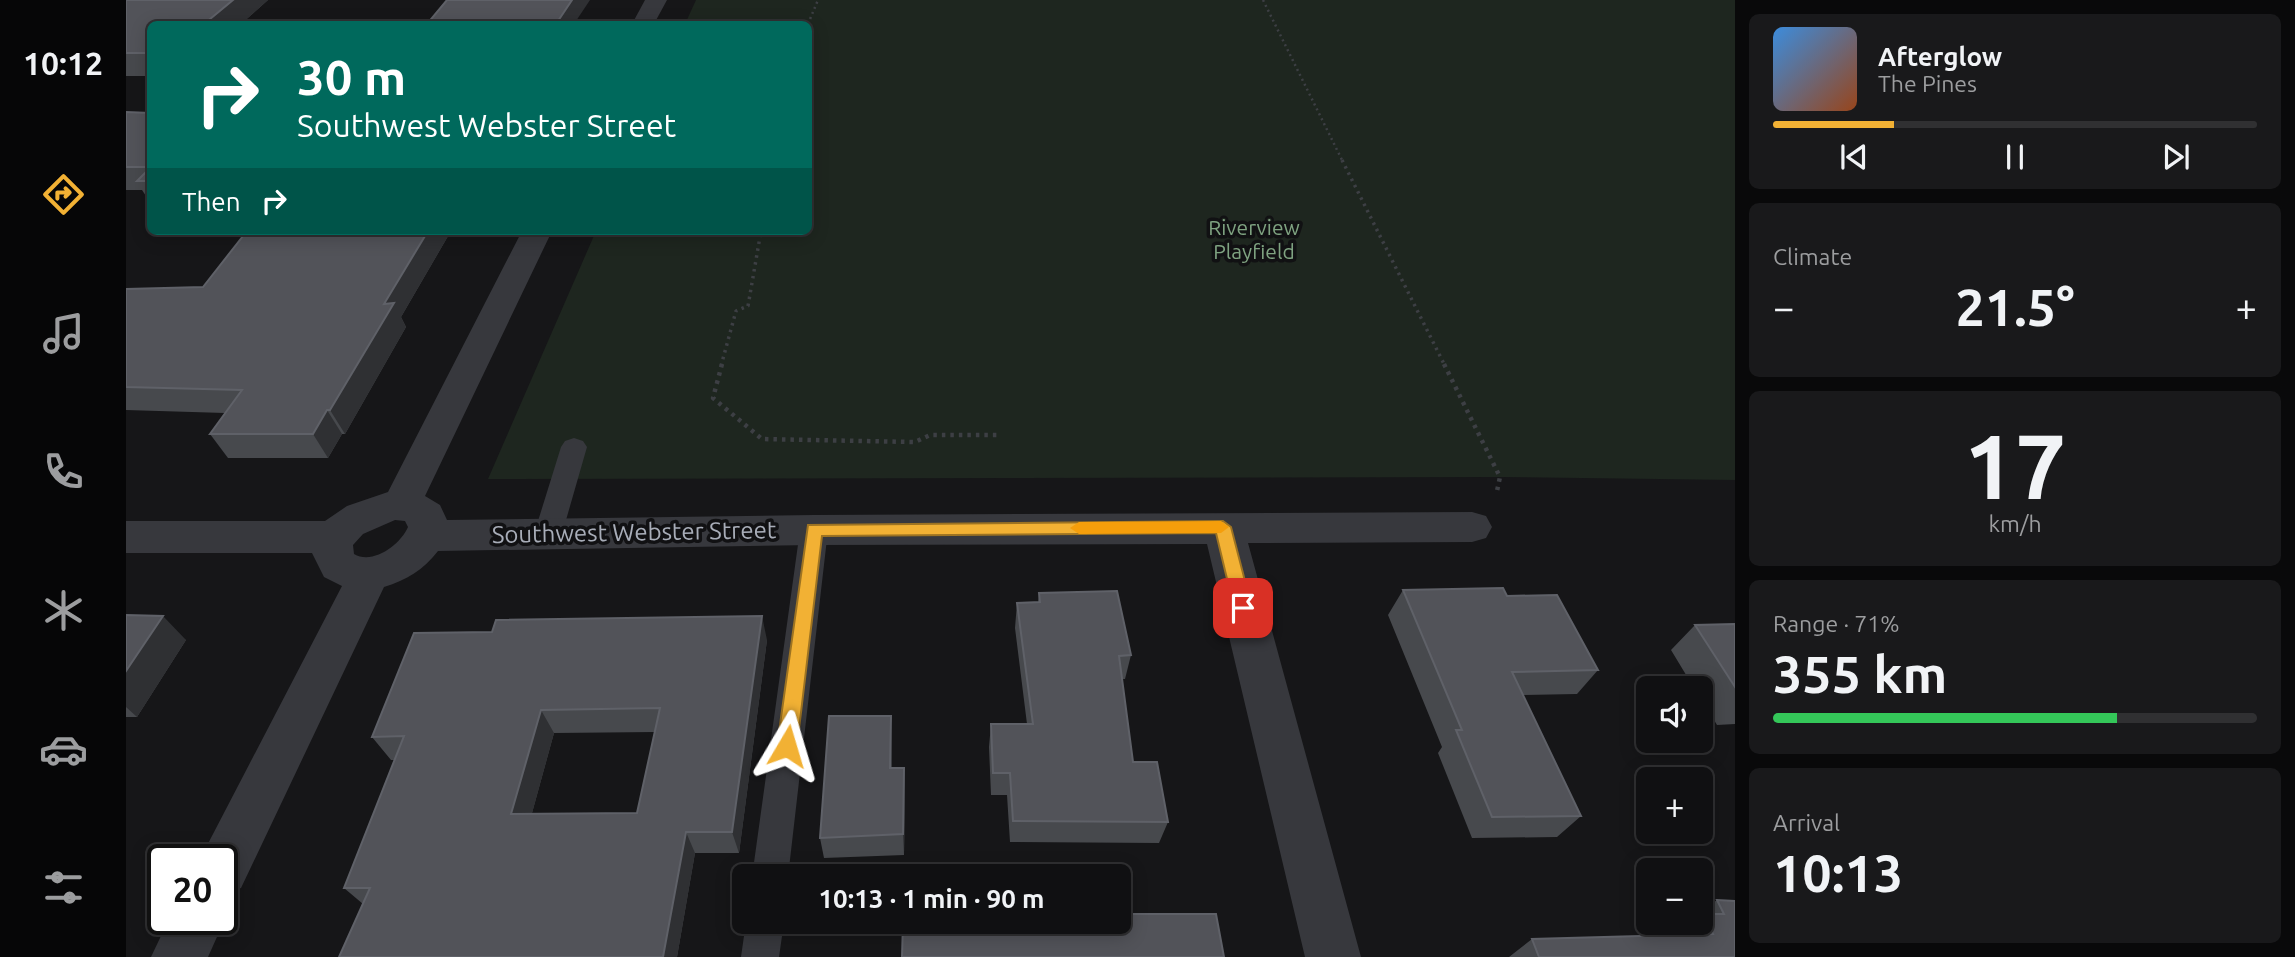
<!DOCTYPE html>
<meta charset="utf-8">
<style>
body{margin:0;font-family:Ubuntu,sans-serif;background:#19191b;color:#f1f3f6;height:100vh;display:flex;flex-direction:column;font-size:26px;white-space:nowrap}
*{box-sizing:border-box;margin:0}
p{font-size:23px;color:#9c9d9f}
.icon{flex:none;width:38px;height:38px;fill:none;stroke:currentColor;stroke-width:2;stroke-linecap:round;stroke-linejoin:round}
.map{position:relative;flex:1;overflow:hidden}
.drawer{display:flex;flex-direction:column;gap:14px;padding:14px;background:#09090a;width:560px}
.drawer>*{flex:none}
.hud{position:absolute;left:21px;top:21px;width:665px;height:214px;border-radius:10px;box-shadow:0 4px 18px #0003,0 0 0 2px #303032;background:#00695c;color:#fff;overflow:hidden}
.fabs{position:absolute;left:1510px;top:676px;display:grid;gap:14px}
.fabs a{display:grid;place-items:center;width:77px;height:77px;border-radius:10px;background:#101012;box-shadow:0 4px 18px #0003,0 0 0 2px #303032;font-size:35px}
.speed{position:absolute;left:21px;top:844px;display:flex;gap:14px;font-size:35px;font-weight:700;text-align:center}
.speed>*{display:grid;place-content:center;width:91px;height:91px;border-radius:50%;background:#101012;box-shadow:0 4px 18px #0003,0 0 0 2px #303032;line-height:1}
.speed .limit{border:4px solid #111;border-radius:10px;background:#fff;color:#111}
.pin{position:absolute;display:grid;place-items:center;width:60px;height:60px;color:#fff;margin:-30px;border-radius:14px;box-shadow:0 4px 10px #0006}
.me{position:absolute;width:77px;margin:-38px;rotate:7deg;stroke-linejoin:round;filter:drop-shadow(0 0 5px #0008)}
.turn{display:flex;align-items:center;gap:24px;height:147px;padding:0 35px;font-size:32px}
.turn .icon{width:91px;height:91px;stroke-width:2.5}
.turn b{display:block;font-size:49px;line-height:60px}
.then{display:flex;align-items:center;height:66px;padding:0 35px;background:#0003;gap:14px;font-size:26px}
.big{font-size:52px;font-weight:700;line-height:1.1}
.drawer .tile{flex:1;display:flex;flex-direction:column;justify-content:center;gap:10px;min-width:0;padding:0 24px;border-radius:10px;background:#19191b}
.drawer .dial{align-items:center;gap:0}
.dial b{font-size:91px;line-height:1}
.song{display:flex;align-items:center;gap:21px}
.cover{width:84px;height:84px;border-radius:10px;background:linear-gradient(135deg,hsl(210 70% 55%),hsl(20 70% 35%))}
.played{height:7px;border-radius:4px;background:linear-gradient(90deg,#f2b134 25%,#303032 25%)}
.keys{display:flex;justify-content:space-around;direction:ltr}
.heat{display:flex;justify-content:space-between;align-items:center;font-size:38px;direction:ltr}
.charge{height:10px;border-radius:5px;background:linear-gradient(90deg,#34c759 71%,#303032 0)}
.trip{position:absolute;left:606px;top:864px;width:399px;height:70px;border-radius:10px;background:#101012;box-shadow:0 4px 18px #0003,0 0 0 2px #303032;font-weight:700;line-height:70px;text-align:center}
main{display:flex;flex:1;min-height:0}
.menu{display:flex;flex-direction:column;width:126px;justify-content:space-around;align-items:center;background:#060607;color:#9c9d9f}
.menu .icon{width:49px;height:49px}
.menu .active{color:#f2b134}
.menu b{font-size:32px;color:#f1f3f6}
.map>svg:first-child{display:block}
.green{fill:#1e261f}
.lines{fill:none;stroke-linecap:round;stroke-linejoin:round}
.path-far2{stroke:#3d3f44;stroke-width:2.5;stroke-dasharray:2 3.5;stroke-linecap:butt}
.path-far1{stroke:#3d3f44;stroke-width:3.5;stroke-dasharray:2.5 4.5;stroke-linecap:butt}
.path{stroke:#3d3f44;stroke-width:4.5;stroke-dasharray:3.5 5;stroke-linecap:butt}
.service{fill:#37383d;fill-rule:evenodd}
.minor{fill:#37383d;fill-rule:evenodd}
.wall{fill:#47494d;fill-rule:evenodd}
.shaded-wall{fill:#2f3033}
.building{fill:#525359;stroke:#5f6168;stroke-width:2;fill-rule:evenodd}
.route{fill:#f2b134;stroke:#9d7322;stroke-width:2}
.slow{fill:#f59e0b}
.labels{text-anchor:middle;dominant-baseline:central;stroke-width:7;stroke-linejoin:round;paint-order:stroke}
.far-park-label{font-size:21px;fill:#7fa381;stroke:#111113}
.street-label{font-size:24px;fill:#a8adb8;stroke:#111113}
</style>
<main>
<nav class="menu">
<b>10:12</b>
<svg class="icon active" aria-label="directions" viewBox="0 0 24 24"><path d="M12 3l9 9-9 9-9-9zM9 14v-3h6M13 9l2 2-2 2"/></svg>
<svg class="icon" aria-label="music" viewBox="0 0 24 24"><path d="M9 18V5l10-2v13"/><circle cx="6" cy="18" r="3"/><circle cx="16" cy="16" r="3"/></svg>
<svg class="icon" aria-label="phone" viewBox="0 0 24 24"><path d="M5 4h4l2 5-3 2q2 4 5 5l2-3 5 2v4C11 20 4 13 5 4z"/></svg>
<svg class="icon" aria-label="climate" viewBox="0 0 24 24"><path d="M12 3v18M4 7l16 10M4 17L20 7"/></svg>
<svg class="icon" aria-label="car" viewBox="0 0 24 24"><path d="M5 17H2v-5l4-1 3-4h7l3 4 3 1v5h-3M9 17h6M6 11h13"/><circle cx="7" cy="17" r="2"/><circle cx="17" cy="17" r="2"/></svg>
<svg class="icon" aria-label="filters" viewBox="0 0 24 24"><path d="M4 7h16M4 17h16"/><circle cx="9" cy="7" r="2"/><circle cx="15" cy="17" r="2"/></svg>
</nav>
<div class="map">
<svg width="1609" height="957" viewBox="0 0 1609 957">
<rect width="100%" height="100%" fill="#161618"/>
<path class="green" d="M 570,0 L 1609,0 L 1609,480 L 1374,477 L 362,479 L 470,231 L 682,231 L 682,24 L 559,24 Z"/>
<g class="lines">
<path class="path-far2" d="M 1137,0 L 1217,162
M 682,24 L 692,0"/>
<path class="path-far1" d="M 1216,160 L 1319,366
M 595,366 L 610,311 L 622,306 L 635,231"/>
<path class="path" d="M 596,364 L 587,398 L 636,439 L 789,442 L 804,435 L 873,435
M 1318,364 L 1374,477 L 1371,491"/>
<path class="service" d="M 448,438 L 457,441 L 461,447 L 436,534 L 432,542 L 422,545 L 412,542 L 408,534 L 435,447 L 439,441 Z
M 688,519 L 698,523 L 702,530 L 662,877 L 626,877 L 674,530 L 678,523 Z
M 620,922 L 658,922 L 653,957 L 615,957 Z"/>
<path class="minor" d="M 519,0 L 541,0 L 528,24 L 506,24 Z
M 396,231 L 426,231 L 299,496 L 314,505 L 321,520 L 688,515 L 1346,512 L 1360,516 L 1366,527 L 1360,538 L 1346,542 L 1122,543 L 1235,957 L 1179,957 L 1081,544 L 688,545 L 312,551 C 297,570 281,580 258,587 L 115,888 L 96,895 L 96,859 L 74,859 L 216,586 L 198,577 L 186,553 L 0,553 L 0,521 L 199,521 L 221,506 L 262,492 ZM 269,520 L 279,521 L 282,527 C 274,545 247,565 228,554 L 227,545 L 237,534 Z
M 96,912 L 99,919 L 82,957 L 25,957 L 43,919 L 96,919 Z"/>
</g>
<path class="wall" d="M 0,0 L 142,0 L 115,24 L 24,24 L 24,76 L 0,76 Z
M 0,112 L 24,113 L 24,202 L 16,190 L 0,190 Z
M 121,231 L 325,231 L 275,317 L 280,327 L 219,434 L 216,434 L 202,458 L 102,458 L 84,434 L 99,413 L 0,410 L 0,289 L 77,287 Z
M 1277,590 L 1381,596 L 1472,670 L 1451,694 L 1397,695 L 1455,816 L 1431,837 L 1346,838 L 1312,753 L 1316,747 L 1262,615 Z
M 913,593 L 1005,655 L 999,679 L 996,679 L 1007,762 L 1042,822 L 1033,843 L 884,842 L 881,795 L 865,795 L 863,747 L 865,724 L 901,724 L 889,628 L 891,603 L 912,602 Z
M 0,615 L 60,640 L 11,717 L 0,717 Z
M 1609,624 L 1609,724 L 1591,725 L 1575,698 L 1575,688 L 1568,688 L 1545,650 L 1569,625 Z
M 641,640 L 613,853 L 569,853 L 551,957 L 213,957 L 237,904 L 218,888 L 269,760 L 265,760 L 246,737 ZM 529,732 L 511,813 L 406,813 L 428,733 Z
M 766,739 L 766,768 L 778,768 L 779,790 L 778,855 L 698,858 L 694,838 Z
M 1591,900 L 1609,901 L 1609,957 L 1383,957 L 1406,939 L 1549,935 L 1548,933 L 1563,923 L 1563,922 L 1575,922 L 1575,911 Z"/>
<path class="shaded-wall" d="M 107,0 L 142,0 L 115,24 L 78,24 Z
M 446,0 L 464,0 L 448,24 L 430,24 Z
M 302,231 L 325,231 L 275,317 L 280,327 L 219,434 L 204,410 L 258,304 Z
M 201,410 L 216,434 L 202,458 L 187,434 Z
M 37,616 L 60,640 L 11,717 L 0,707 L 0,671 Z
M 636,616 L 641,640 L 613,853 L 606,832 Z
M 415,710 L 428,733 L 400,835 L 385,814 Z
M 765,716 L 766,739 L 765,790 L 764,768 Z
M 778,768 L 779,790 L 778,855 L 777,834 Z
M 560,832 L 569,853 L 551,957 L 537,957 Z"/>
<path class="building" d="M 0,0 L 107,0 L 78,24 L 24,24 L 24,53 L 0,53 Z
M 321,0 L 446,0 L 430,24 L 301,24 Z
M 0,112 L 24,113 L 24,167 L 0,167 Z
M 24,168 L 24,181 L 11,181 Z
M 121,231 L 302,231 L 258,304 L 268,303 L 204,410 L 201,410 L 187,434 L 84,434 L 116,390 L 0,387 L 0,289 L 77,287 Z
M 1377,588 L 1381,596 L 1431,595 L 1472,670 L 1386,672 L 1455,816 L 1366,817 L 1330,730 L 1336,730 L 1277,590 Z
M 991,591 L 1005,655 L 993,656 L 1007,762 L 1031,762 L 1042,822 L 887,821 L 884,773 L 867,773 L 865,724 L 907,724 L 891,603 L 914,602 L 913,593 Z
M 0,615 L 37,616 L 0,671 Z
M 636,616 L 606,832 L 560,832 L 537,957 L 213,957 L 244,888 L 218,888 L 278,736 L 246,737 L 288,633 L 366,632 L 370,620 ZM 534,708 L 511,813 L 385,814 L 415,710 Z
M 1609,624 L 1609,687 L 1569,625 Z
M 703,716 L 765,716 L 764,768 L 778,768 L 777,834 L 694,838 Z
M 1591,900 L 1609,901 L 1609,957 L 1413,957 L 1406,939 L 1587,934 L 1577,914 L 1598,914 Z
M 992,914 L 1090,914 L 1098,957 L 776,957 L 777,922 L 992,922 Z"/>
<path class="route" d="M 1097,521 L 1105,527 L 1126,608 L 1124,613 L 1117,615 L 1111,613 L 1108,608 L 1090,533 L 696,536 L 671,746 L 668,752 L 661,755 L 654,752 L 651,746 L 682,525 Z"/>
<path class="slow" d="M 1095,521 L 1103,527 L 1095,533 L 953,534 L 944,528 L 953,522 Z"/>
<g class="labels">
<g class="far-park-label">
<text x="1128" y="227">Riverview<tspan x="1128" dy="24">Playfield</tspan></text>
</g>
<g class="street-label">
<text transform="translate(508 532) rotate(-1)">Southwest Webster Street</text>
</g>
</g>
</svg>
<div class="fabs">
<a><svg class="icon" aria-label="sound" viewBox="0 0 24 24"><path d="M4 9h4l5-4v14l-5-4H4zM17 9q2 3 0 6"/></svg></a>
<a>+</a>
<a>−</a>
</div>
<div class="speed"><div class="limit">20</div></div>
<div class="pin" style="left:1117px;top:608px;background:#d93025"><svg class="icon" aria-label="arrive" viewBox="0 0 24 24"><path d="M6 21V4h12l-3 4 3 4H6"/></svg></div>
<svg class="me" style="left:661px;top:746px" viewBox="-20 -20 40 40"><path d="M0-17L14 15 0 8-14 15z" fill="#f2b134" stroke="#fff" stroke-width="4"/></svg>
<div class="trip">10:13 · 1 min · 90 m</div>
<div class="hud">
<div class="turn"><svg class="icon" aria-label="right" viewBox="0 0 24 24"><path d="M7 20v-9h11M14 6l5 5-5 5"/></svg><div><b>30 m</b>Southwest Webster Street</div></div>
<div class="then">Then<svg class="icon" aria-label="right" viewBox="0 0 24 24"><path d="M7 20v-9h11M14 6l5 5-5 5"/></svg></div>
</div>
</div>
<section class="drawer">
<div class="tile">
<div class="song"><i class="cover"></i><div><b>Afterglow</b><p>The Pines</p></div></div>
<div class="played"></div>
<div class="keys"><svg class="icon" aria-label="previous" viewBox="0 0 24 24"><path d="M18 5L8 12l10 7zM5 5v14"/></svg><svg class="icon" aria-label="pause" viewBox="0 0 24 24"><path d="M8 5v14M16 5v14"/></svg><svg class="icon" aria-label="next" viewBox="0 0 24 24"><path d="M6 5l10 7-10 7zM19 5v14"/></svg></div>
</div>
<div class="tile"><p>Climate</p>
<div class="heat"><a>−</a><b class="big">21.5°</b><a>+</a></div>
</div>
<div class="tile dial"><b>17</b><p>km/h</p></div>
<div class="tile"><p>Range · 71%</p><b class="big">355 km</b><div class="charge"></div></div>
<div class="tile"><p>Arrival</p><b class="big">10:13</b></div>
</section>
</main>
